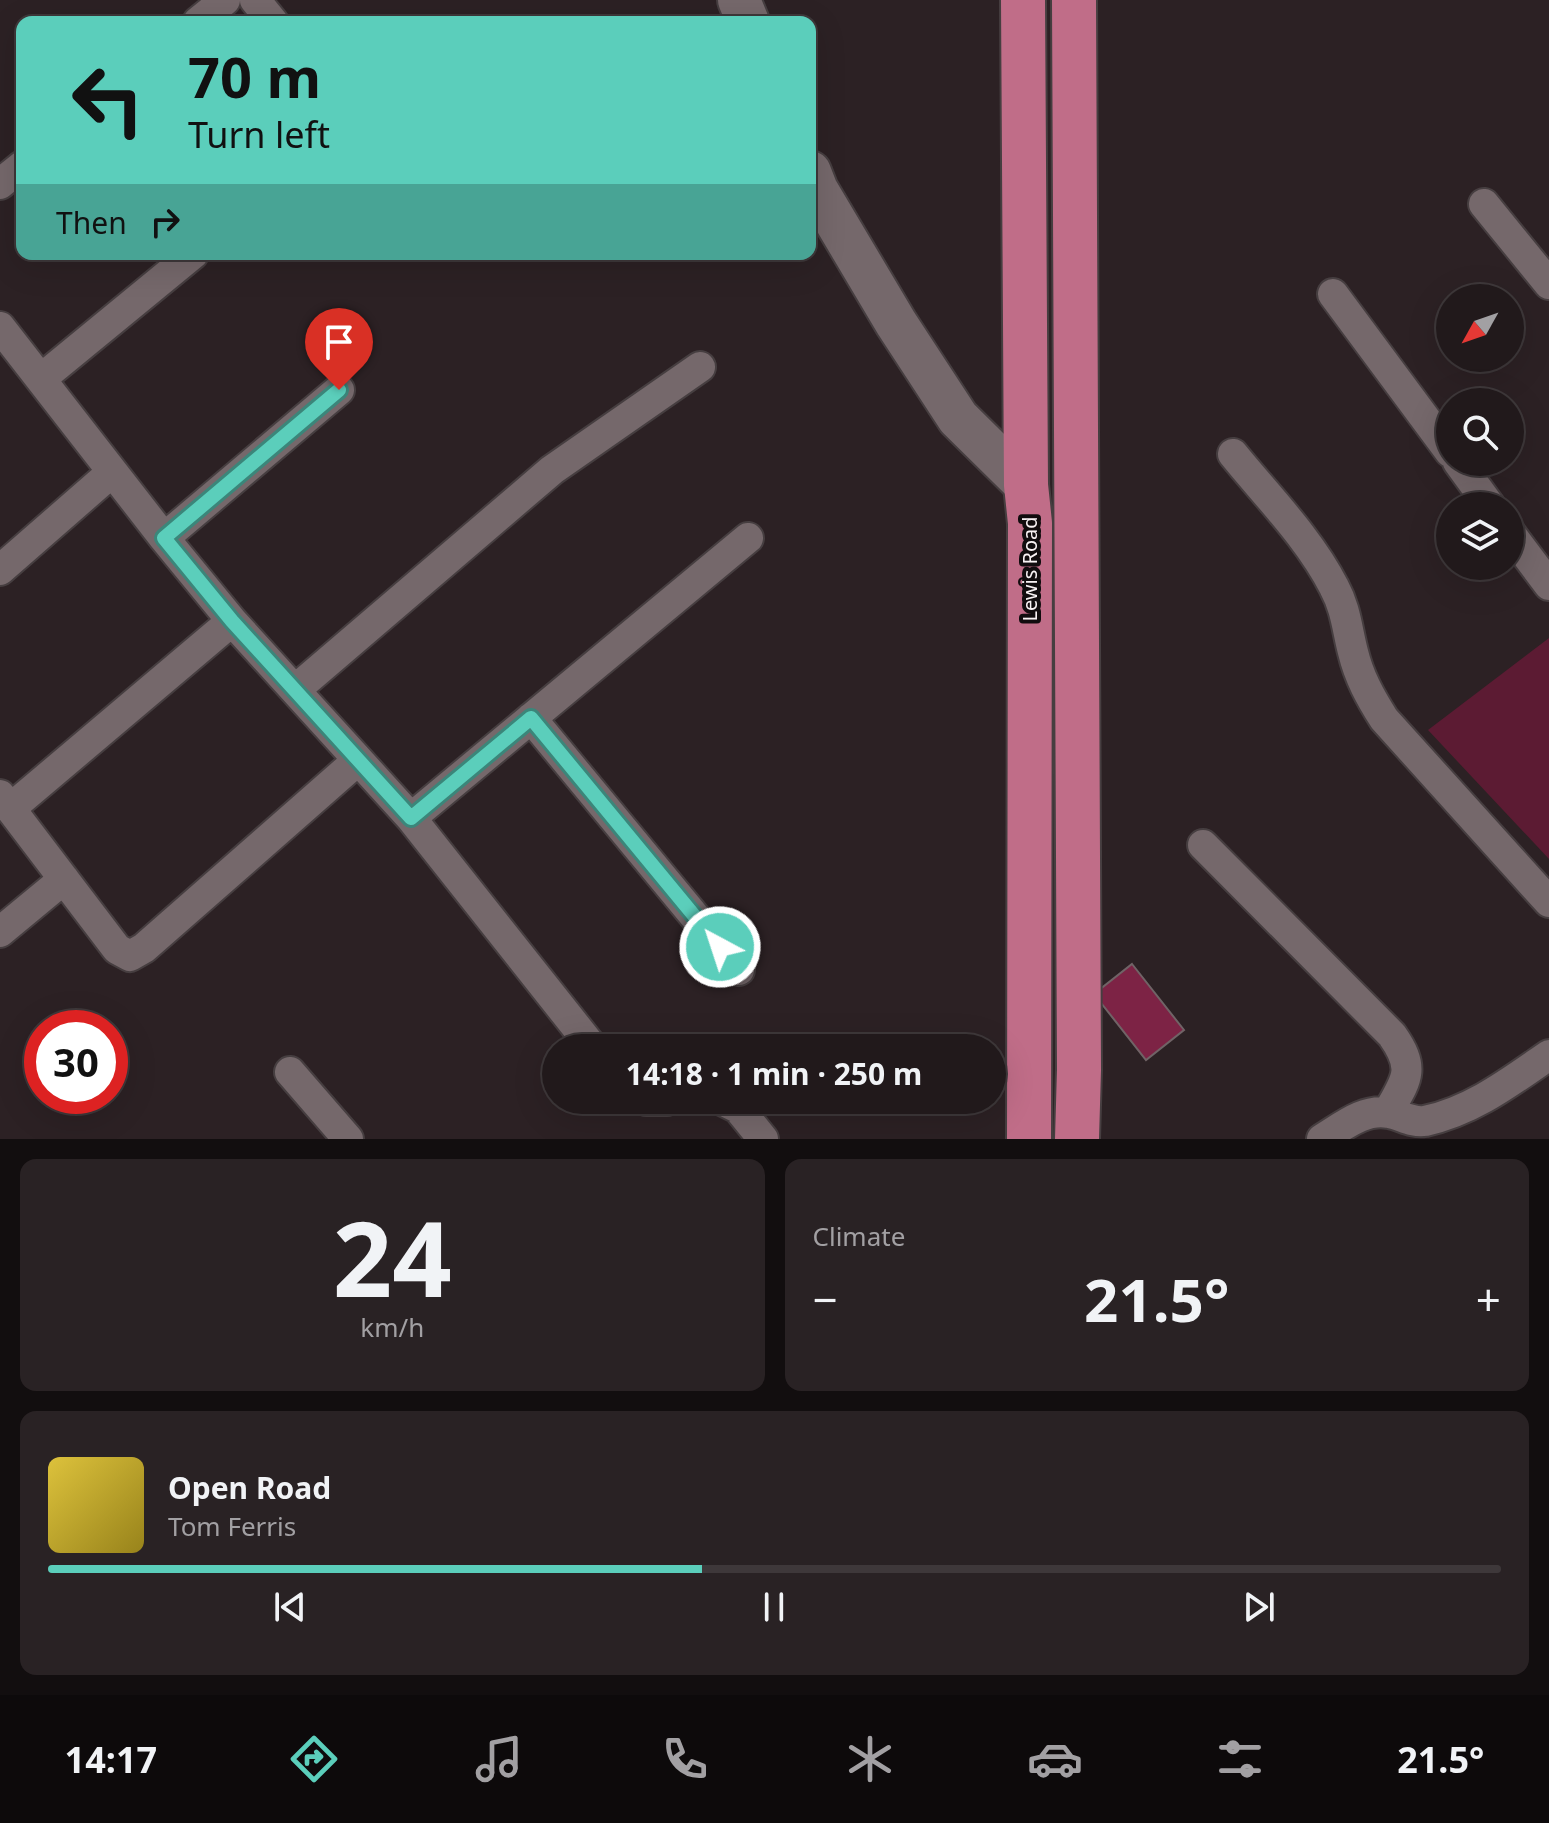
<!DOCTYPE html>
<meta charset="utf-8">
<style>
body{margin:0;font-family:"Noto Sans",sans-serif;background:#292224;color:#f1f3f6;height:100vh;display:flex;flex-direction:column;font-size:30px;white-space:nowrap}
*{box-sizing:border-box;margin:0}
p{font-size:26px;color:#a2a0a3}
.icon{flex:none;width:44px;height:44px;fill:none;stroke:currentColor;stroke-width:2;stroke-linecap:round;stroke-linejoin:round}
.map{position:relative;height:1139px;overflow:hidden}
.drawer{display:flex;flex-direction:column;gap:20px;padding:20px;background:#120e0f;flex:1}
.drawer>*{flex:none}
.top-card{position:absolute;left:16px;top:16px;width:800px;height:244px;border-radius:16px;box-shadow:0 8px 32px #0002,0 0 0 2px #3e383a;background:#5bcebb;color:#111;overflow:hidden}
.needle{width:52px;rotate:230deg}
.buttons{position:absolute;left:1436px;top:284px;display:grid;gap:16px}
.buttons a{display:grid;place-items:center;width:88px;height:88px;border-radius:50%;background:#21191b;box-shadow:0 8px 32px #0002,0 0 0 2px #3e383a;font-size:40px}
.speed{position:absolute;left:24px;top:1010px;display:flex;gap:16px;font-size:40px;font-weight:700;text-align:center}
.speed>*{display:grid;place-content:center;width:104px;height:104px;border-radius:50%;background:#21191b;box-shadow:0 8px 32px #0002,0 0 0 2px #3e383a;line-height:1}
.speed .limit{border:12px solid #d22;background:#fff;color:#111}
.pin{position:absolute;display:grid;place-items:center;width:68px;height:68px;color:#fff;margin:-82px -34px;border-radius:50% 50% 50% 0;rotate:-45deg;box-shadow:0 0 8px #0007}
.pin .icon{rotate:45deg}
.me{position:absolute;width:88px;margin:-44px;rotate:320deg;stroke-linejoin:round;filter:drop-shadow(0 0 6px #0008)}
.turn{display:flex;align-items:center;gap:28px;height:168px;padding:0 40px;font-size:36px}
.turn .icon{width:104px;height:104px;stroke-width:2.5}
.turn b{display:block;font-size:56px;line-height:68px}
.then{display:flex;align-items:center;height:76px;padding:0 40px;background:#0003;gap:16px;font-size:30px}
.big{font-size:60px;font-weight:700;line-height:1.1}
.drawer .card{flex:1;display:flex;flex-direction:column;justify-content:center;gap:12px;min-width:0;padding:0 28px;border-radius:16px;background:#292224}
.drawer .dial{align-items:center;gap:0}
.dial b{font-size:104px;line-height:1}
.song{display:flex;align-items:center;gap:24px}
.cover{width:96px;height:96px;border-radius:12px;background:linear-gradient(135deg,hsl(50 70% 55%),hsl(50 70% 35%))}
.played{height:8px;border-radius:4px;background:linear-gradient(90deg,#5bcebb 45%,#3e383a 45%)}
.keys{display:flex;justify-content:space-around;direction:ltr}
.heat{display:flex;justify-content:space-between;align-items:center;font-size:44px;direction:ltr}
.drawer .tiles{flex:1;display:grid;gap:20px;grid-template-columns:1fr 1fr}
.card:last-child{grid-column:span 2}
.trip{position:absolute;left:542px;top:1034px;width:464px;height:80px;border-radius:40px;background:#21191b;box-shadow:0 8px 32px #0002,0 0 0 2px #3e383a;font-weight:700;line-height:80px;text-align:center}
.dock{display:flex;height:128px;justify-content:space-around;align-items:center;background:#0d0a0b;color:#a2a0a3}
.dock .icon{width:56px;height:56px}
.dock .current{color:#5bcebb}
.dock b{font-size:36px;color:#f1f3f6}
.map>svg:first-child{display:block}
.green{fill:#5c1b33}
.building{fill:#7d2345;stroke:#706366;stroke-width:2}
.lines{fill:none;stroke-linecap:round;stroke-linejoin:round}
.street-casing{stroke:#463e40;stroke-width:34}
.secondary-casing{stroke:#463e40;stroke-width:46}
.primary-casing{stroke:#463e40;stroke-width:48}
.street{stroke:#75686b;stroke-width:30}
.secondary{stroke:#75686b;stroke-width:42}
.primary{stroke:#c06d88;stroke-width:44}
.route-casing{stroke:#3b867a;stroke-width:20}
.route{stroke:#5bcebb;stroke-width:14}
.labels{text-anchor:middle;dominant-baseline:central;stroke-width:8;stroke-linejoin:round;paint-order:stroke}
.street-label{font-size:20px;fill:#f9f2f4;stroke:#110c0e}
</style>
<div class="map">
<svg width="1549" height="1139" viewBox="0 0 1549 1139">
<rect width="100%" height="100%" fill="#2c2124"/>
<path class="green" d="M 1549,638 L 1549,859 L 1428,730 Z"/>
<path class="building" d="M 1132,964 L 1184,1030 L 1146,1060 L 1094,994 Z"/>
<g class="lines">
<g class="street-casing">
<path id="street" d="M 255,0 L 273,22
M 198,22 L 225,0
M 0,184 L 22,166
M 1484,204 L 1549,284
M 1333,294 L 1450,452
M 0,327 L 164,538 L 232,621 L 411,818 L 593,1048
M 42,378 L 193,254
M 1233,454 C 1267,496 1309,538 1334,587 C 1346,609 1347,629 1353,652 C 1359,677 1370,697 1384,719 L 1549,902
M 1458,462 L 1490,506
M 1510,533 L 1549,585
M 164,538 L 339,390
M 0,570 L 111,473
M 295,690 L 552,470 L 700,367
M 531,718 L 739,970
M 0,795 L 117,949 L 130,956 L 144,948 L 357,761
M 11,808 L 232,621
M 411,818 L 748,538
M 1203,845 L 1392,1035 C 1416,1069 1407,1079 1388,1112
M 0,932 L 64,879
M 290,1072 L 348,1139
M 646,1100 L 667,1100
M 722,1100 L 738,1108 L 763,1139
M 1322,1139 C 1342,1127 1364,1108 1389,1113 C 1401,1115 1412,1123 1425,1121 C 1472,1111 1510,1082 1549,1055"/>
</g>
<g class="secondary-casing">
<path id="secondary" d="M 739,0 L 748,22
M 810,172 L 817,190 L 896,323 L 958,418 L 1026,485"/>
</g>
<g class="primary-casing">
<path id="primary" d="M 1023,0 L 1026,485 L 1030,523 L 1029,1139
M 1074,0 L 1079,1070 L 1077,1139"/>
</g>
<use href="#street" class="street"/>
<use href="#secondary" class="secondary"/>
<use href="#primary" class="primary"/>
</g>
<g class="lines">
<g class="route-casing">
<path id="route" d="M 339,390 L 164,538 L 232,621 L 411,818 L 531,718 L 720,947"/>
</g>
<use href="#route" class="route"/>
</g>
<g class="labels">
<g class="street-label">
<text transform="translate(1029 569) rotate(-90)">Lewis Road</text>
</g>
</g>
</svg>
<div class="buttons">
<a><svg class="needle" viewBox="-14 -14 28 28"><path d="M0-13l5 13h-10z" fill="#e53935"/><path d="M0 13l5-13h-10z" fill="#a2a0a3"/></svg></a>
<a><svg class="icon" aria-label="search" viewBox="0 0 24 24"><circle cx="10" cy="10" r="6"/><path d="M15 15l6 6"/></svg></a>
<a><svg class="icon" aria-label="layers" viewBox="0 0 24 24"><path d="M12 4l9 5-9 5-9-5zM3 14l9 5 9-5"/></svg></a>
</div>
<div class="speed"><div class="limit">30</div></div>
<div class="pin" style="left:339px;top:390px;background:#d93025"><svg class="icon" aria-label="arrive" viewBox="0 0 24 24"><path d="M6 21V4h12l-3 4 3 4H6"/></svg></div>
<svg class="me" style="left:720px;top:947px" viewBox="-20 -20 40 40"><circle r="17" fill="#5bcebb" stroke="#fff" stroke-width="3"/><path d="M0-11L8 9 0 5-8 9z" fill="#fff"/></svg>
<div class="trip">14:18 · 1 min · 250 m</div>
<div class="top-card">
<div class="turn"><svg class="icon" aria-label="left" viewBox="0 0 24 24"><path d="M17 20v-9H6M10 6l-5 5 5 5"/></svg><div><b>70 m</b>Turn left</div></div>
<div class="then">Then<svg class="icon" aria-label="right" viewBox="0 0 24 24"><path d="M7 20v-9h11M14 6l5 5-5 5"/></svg></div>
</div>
</div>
<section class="drawer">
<div class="tiles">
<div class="card dial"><b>24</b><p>km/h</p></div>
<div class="card"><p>Climate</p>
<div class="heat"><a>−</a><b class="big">21.5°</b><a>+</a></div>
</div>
<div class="card">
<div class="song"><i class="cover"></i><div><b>Open Road</b><p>Tom Ferris</p></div></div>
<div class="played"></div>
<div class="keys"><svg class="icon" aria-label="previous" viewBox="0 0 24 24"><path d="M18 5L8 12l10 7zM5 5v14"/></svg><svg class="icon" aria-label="pause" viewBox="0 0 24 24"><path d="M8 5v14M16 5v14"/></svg><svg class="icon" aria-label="next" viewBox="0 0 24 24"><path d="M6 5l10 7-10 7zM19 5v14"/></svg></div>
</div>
</div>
</section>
<nav class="dock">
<b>14:17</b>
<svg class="icon current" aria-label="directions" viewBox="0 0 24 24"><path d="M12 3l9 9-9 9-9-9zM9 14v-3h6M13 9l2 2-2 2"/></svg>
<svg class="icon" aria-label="music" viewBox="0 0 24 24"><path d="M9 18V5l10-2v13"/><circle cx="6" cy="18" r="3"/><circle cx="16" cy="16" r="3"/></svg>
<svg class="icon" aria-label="phone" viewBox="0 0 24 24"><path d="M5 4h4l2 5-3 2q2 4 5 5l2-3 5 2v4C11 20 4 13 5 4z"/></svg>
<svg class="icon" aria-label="climate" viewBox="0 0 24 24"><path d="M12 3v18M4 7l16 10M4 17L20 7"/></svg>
<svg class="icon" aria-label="car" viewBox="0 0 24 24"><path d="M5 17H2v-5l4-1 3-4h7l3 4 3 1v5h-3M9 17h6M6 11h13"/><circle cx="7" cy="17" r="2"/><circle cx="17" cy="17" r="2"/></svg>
<svg class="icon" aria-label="filters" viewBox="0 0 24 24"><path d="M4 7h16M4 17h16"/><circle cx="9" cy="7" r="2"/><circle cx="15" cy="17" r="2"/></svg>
<b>21.5°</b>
</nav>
